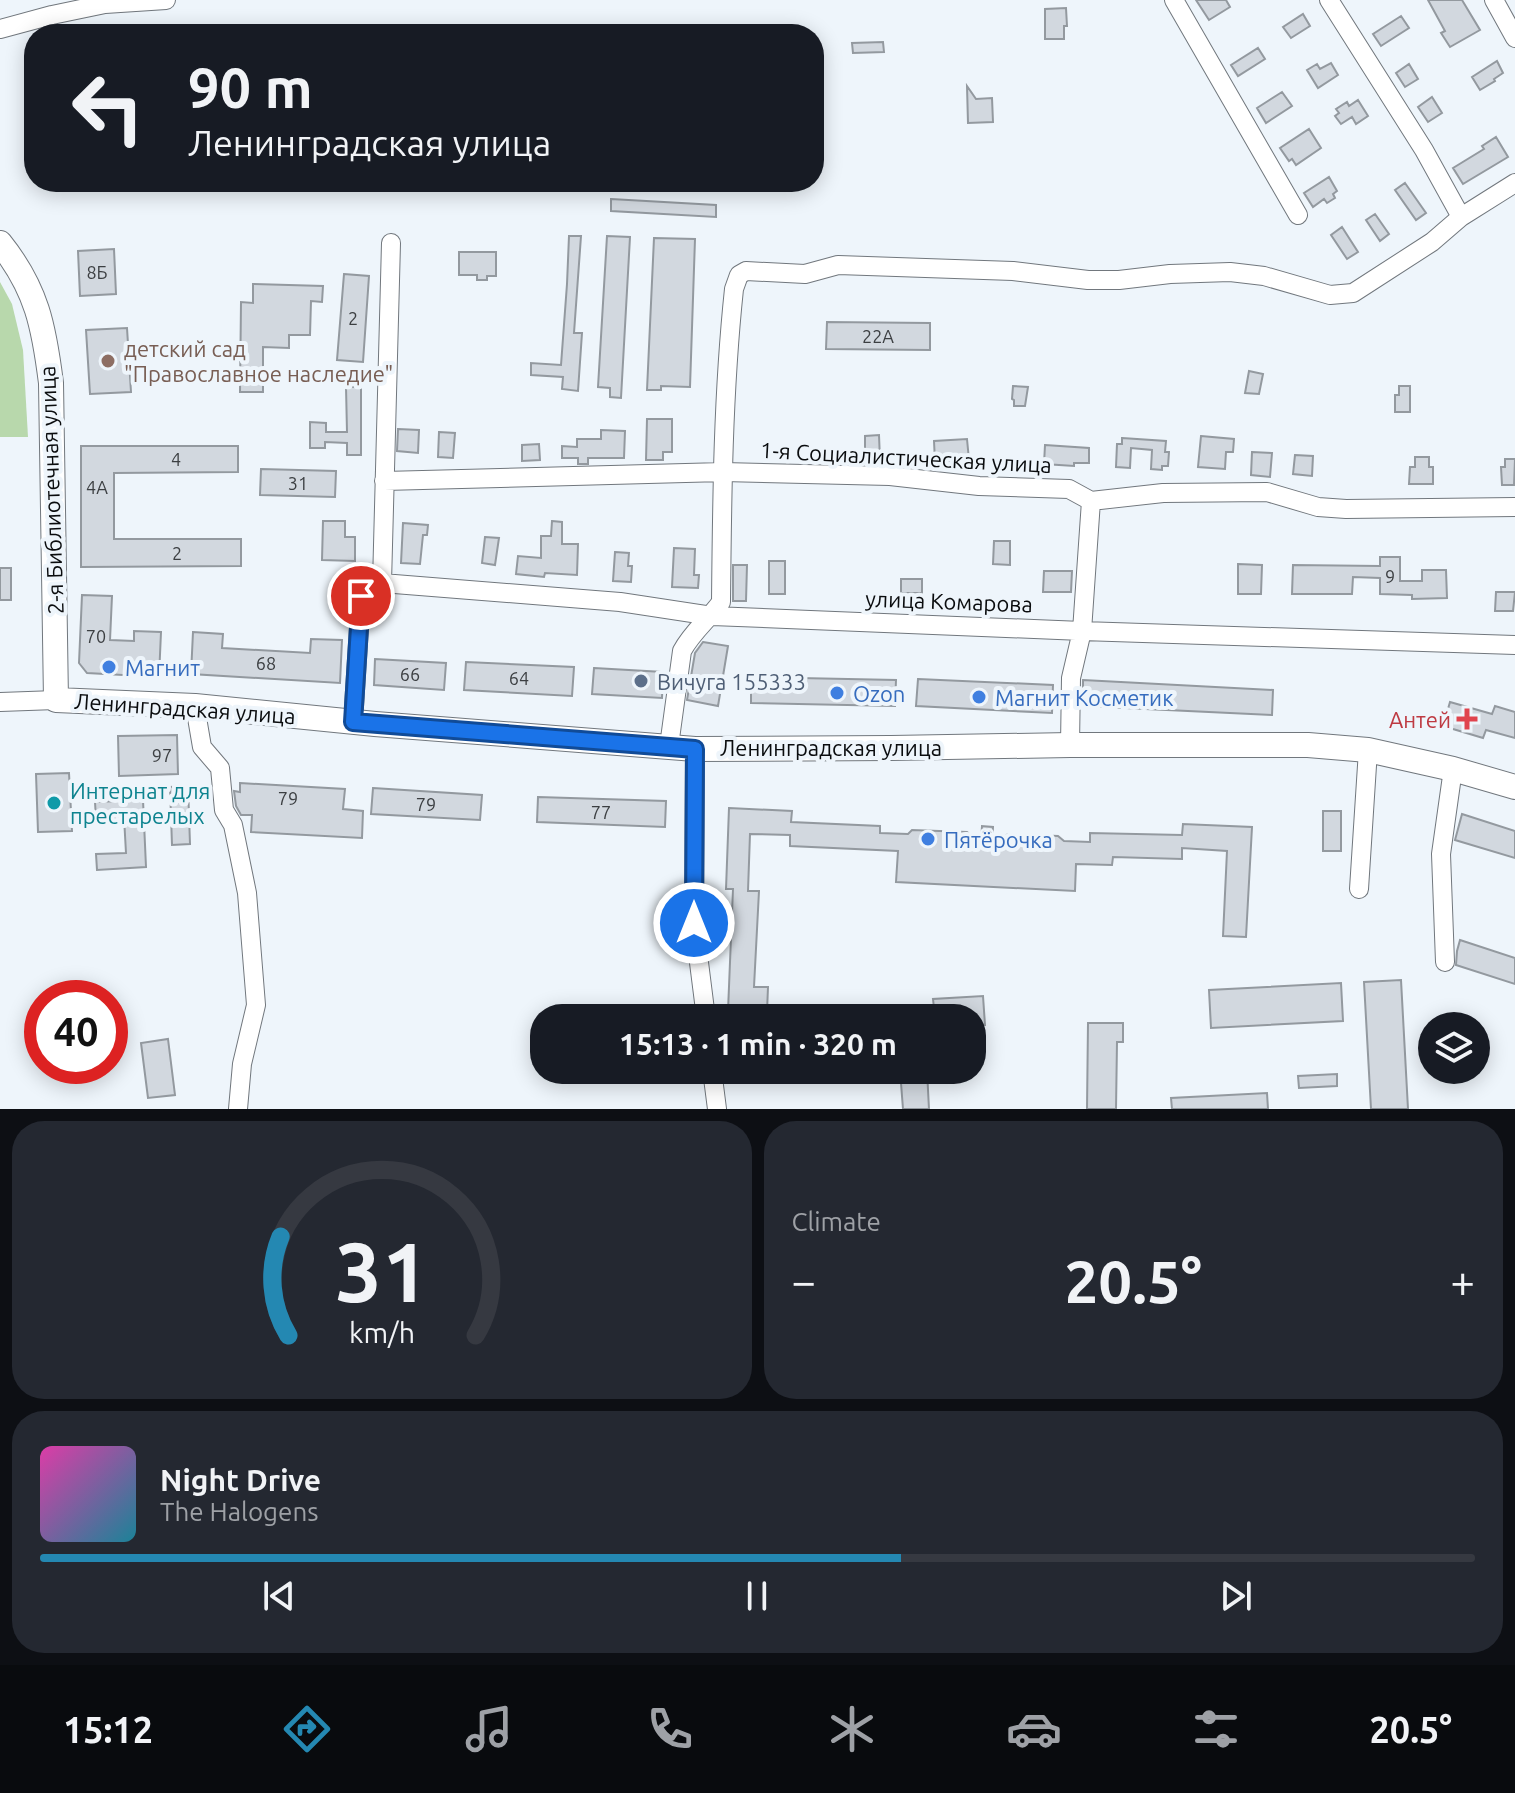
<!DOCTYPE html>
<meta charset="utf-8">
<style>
body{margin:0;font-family:Ubuntu,sans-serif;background:#242831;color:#f1f3f6;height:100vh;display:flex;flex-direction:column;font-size:30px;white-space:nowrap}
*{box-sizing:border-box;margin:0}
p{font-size:26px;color:#9ea1a6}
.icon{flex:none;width:44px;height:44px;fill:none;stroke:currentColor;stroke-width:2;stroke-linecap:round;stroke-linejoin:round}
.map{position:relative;height:1109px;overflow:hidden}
.drawer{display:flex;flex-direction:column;gap:12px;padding:12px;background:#0d0f14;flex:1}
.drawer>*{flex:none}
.guide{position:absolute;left:24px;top:24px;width:800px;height:168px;border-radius:32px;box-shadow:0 4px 20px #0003;background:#171b24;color:#f1f3f6;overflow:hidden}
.tools{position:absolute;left:1418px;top:1012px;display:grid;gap:16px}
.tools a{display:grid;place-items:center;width:72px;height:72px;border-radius:50%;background:#171b24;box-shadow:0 4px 20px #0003;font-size:40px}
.speed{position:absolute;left:24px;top:980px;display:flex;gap:16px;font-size:40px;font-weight:700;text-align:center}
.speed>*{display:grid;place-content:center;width:104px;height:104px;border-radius:50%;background:#171b24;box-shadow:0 4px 20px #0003;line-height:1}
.speed .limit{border:12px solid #d22;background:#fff;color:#111}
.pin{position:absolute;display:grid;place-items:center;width:68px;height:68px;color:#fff;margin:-34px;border:4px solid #fff;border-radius:50%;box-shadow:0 2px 8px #0007}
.me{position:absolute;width:88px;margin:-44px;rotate:0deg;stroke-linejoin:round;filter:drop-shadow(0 0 6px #0008)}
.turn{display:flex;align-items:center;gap:28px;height:168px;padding:0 32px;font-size:36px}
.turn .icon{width:104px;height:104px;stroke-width:2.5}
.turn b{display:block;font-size:56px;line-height:68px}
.big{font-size:60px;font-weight:600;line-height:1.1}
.drawer .card{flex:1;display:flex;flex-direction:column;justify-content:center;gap:12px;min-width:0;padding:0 28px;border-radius:32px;background:#242831}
.drawer .dial{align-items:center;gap:0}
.dial svg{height:208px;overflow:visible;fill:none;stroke:#363941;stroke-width:7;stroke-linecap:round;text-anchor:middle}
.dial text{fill:#f1f3f6;stroke:none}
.song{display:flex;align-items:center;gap:24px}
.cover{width:96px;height:96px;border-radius:12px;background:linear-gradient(135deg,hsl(320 70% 55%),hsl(190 70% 35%))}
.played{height:8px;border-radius:4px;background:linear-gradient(90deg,#2488b2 60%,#363941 60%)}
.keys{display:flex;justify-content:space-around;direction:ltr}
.heat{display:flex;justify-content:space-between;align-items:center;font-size:44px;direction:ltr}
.drawer .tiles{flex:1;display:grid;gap:12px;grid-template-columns:1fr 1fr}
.card:last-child{grid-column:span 2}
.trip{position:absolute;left:530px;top:1004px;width:456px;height:80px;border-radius:32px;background:#171b24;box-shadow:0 4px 20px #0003;font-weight:600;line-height:80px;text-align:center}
.menu{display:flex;height:128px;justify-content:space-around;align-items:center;background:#090b0e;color:#9ea1a6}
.menu .icon{width:56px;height:56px}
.menu .selected{color:#2488b2}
.menu b{font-size:36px;color:#f1f3f6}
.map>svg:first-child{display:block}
.green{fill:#b8d8ac}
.building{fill:#d2d8df;stroke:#93999f;stroke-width:2}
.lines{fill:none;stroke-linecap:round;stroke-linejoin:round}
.minor-casing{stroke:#71777d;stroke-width:20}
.major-casing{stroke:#71777d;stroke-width:26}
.minor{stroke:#fff;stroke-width:18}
.major{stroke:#fff;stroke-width:24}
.route-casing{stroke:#114b97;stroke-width:20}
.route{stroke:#1a73e8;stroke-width:14}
.education-dot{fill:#8d6e63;stroke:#eef5fb;stroke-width:3}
.shop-dot{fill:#3f7fe0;stroke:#eef5fb;stroke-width:3}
.service-dot{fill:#5c6f8a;stroke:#eef5fb;stroke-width:3}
.health-dot{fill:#e0444e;stroke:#eef5fb;stroke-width:3}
.culture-dot{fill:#0f9aa8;stroke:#eef5fb;stroke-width:3}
.labels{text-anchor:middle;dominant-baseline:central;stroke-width:8;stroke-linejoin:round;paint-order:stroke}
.number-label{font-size:18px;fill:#3c3f42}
.education-label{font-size:22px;fill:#785e54;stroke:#eef5fb;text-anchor:start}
.street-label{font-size:22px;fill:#0a0c0e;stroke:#eef5fb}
.shop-label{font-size:22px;fill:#366cbe;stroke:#eef5fb;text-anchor:start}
.service-label{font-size:22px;fill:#4e5e75;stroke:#eef5fb;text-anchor:start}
.health-label{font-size:22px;fill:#be3a42;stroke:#eef5fb;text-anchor:end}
.culture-label{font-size:22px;fill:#0d838f;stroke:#eef5fb;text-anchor:start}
</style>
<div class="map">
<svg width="1515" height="1109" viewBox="0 0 1515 1109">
<rect width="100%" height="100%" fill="#eef5fb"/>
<path class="green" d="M 0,282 L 12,304 L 23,350 L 28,437 L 0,437 Z"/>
<path class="building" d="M 1196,0 L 1226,0 L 1230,7 L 1209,20 Z
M 1428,0 L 1462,0 L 1480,30 L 1450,47 L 1441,33 L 1445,31 Z
M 1066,8 L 1067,26 L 1064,26 L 1064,39 L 1045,39 L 1045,9 Z
M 1303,14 L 1310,26 L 1291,38 L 1283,27 Z
M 1401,16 L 1409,28 L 1381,46 L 1373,34 Z
M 883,42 L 884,52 L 853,53 L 852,43 Z
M 1258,48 L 1265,59 L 1238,76 L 1231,65 Z
M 1497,61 L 1503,73 L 1494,79 L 1495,81 L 1480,90 L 1472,77 Z
M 1331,63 L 1338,75 L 1318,88 L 1307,70 L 1317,64 L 1320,69 Z
M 1409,64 L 1418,79 L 1405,87 L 1396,73 Z
M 967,86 L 976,99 L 992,98 L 993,122 L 968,123 Z
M 1282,92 L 1292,106 L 1266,123 L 1257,108 Z
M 1432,97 L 1442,113 L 1428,122 L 1418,107 Z
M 1358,100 L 1368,116 L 1356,124 L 1352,117 L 1341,124 L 1335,116 L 1339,113 L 1336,109 L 1347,102 L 1349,106 Z
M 1309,129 L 1321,148 L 1296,165 L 1292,159 L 1289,161 L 1280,148 Z
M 1496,137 L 1508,157 L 1463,184 L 1453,168 L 1484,149 L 1482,146 Z
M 1329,177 L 1337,191 L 1333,194 L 1335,198 L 1327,203 L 1324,199 L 1313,207 L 1304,193 Z
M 1405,183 L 1426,213 L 1416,220 L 1395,190 Z
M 611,199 L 716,205 L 716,217 L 611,211 Z
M 1375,214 L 1389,234 L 1380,241 L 1366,220 Z
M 1342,227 L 1358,252 L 1347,259 L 1331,235 Z
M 569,236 L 581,236 L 574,333 L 582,333 L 578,391 L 562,389 L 563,377 L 531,375 L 531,363 L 561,365 L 567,284 Z
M 607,236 L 630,237 L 621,398 L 610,397 L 610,388 L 598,387 Z
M 654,238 L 695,239 L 690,387 L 661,386 L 661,390 L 647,390 Z
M 114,249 L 116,294 L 80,296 L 78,251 Z
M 459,252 L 496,252 L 496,276 L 487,276 L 487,280 L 477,280 L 477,275 L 459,275 Z
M 344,274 L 369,276 L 363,362 L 337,360 Z
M 253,284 L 323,286 L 322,302 L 311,301 L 310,335 L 289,335 L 289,348 L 263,347 L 263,392 L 240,392 L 241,302 L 253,303 Z
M 827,322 L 930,323 L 930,350 L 826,349 Z
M 127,328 L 131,392 L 90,394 L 86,330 Z
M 1249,371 L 1263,374 L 1259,394 L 1245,393 Z
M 1013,386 L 1028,387 L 1025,406 L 1014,406 L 1014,400 L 1012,399 Z
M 1399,386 L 1410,386 L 1410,412 L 1395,412 L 1395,395 L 1399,395 Z
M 346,387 L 361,387 L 361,455 L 347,455 L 347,443 L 325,442 L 325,448 L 310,448 L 310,422 L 326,423 L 326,432 L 347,432 Z
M 647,419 L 672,419 L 672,452 L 663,452 L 663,460 L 646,460 Z
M 398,429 L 419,430 L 418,453 L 397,451 Z
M 601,430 L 625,431 L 624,458 L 588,458 L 588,464 L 578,464 L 578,458 L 562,458 L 562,446 L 577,447 L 577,439 L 601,439 Z
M 439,432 L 455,433 L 453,458 L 438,457 Z
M 879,435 L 880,460 L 865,460 L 865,436 Z
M 1201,436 L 1234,439 L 1233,452 L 1226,452 L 1225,469 L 1198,467 Z
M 1122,438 L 1166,441 L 1165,452 L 1169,452 L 1168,466 L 1162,466 L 1162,470 L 1151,469 L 1152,450 L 1131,448 L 1130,468 L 1116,467 L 1117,444 L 1122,444 Z
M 967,439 L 969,460 L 935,462 L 934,441 Z
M 539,444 L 540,460 L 522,461 L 522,445 Z
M 1045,445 L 1089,448 L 1089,463 L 1074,463 L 1074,466 L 1044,464 Z
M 81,446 L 238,446 L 238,472 L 114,473 L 114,539 L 241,539 L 241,566 L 81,567 Z
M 1252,452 L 1272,453 L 1270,477 L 1251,475 Z
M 1295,455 L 1313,456 L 1312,476 L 1293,474 Z
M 1415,457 L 1429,457 L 1429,467 L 1433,467 L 1433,484 L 1409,484 L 1410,467 L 1415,467 Z
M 1505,459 L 1515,459 L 1514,485 L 1502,485 L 1501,467 L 1505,467 Z
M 261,469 L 336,471 L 335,497 L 260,495 Z
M 323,521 L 345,521 L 345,537 L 355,537 L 355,561 L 322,560 Z
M 552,521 L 562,522 L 562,544 L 578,544 L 577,575 L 545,573 L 544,577 L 516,574 L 518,556 L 541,558 L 541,536 L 551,536 Z
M 403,523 L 428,525 L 427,535 L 423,535 L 420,564 L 401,563 Z
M 485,537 L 499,538 L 495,565 L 482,563 Z
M 994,541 L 1010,541 L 1010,565 L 993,564 Z
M 674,548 L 695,549 L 694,575 L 699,575 L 698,588 L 672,587 Z
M 615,552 L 629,553 L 628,566 L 632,566 L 631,582 L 613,581 Z
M 1380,557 L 1400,557 L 1400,581 L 1422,581 L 1422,570 L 1446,570 L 1447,598 L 1412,599 L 1412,595 L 1380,594 L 1380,578 L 1353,577 L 1352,594 L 1292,594 L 1293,565 L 1380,566 Z
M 769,561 L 785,561 L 785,594 L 769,594 Z
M 1238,564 L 1262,565 L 1261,594 L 1238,594 Z
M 733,565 L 747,565 L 746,601 L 733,601 Z
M 0,568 L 11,568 L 11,600 L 0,600 Z
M 1044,571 L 1072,571 L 1071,592 L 1043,592 Z
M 901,579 L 922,579 L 922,593 L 901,593 Z
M 1496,592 L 1515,592 L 1513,611 L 1495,611 Z
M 82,595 L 112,596 L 110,640 L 134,641 L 134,631 L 161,632 L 159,677 L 87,673 L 79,663 Z
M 193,632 L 223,634 L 222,648 L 310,653 L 311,639 L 342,640 L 340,683 L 191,674 Z
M 703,642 L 728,646 L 718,706 L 687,700 L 695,653 Z
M 375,659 L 446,663 L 444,690 L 374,685 Z
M 466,662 L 574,667 L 572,696 L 464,690 Z
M 594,668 L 663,672 L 662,698 L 592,694 Z
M 751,677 L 896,680 L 895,706 L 751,703 Z
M 918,679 L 1053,685 L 1052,713 L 916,706 Z
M 1083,680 L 1273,690 L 1272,715 L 1083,706 Z
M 1450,702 L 1492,714 L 1495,706 L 1515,712 L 1515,738 L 1486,730 L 1483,738 L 1443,726 Z
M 177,735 L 178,774 L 119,776 L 118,736 Z
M 69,773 L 72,831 L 38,832 L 36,774 Z
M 240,783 L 345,789 L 343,809 L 363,811 L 362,838 L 251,832 L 252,815 L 241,815 L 236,806 L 234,791 L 240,792 Z
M 188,786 L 190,844 L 172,845 L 170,787 Z
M 373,788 L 482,795 L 480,820 L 371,814 Z
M 538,797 L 666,801 L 665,827 L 537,822 Z
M 143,800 L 146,867 L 97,870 L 96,854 L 126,853 L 124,817 L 96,819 L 95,802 Z
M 729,808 L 792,811 L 791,822 L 880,826 L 880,833 L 908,834 L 912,830 L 967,832 L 981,843 L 982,826 L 993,827 L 992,845 L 1008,834 L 1058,836 L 1064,841 L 1090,842 L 1090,833 L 1182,835 L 1183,824 L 1252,827 L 1246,937 L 1223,936 L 1227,851 L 1182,848 L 1182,859 L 1113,857 L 1112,865 L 1076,864 L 1075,891 L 896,882 L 898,851 L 790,846 L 790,835 L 750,834 L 748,891 L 759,891 L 754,987 L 768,987 L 767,1012 L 728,1011 L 733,889 L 726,889 Z
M 1323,811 L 1341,811 L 1341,851 L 1323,851 Z
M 1462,814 L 1515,831 L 1515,858 L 1455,840 Z
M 1460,940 L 1515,958 L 1515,984 L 1456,965 L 1457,951 Z
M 1401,980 L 1408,1109 L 1371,1109 L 1364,982 Z
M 1341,983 L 1343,1021 L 1211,1028 L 1209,990 Z
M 983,996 L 985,1025 L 972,1026 L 972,1018 L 899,1018 L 899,1010 L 934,1008 L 933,999 Z
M 1088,1023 L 1123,1023 L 1123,1042 L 1117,1042 L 1116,1109 L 1087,1109 Z
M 168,1039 L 175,1095 L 148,1098 L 141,1043 Z
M 900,1070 L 927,1070 L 929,1109 L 903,1109 Z
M 1337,1074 L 1337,1086 L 1299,1088 L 1298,1076 Z
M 1267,1093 L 1268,1109 L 1172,1109 L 1171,1098 Z"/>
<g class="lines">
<g class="minor-casing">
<path id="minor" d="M 1174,0 L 1298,215
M 1329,0 L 1424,150 L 1461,217
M 1494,0 L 1515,38
M 0,29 L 52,15 L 105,4 L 166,0
M 384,481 L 723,472 L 890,476 L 979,486 L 1069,489 L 1091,501 L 1163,493 L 1267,492 L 1318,507 L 1346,509 L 1515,507
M 382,583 L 391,243
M 0,702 L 56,700
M 195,706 L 202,747 L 220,768 L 224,810 L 233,825 L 247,893 L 256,1005 L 242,1064 L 238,1109
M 353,722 L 361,596 C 367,588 371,584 382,583 L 620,602 L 712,616 L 1082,631 L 1515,645
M 1070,745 L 1071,678 L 1082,631 L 1091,501
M 669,746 L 682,651 C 692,632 709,619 721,602 C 722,497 723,393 734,289 L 739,275 L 746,271 L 805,274 L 838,265 L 1013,271 L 1088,280 L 1119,280 L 1170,274 L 1230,272 L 1264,276 L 1330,295 L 1353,293 L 1432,242 L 1461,217 L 1515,183
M 695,749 L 694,923 L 706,1018
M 1359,889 L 1368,750
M 1445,962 L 1441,854 L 1453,769
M 712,1070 L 717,1109"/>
</g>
<g class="major-casing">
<path id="major" d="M 0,243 C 37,289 44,327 51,383 L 56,700 L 195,706 L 375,724 L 695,749 L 891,748 L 1070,745 L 1308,745 L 1368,750 L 1453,769 L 1515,787"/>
</g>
<use href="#minor" class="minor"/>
<use href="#major" class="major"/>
</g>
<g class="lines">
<g class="route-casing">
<path id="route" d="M 361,596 L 353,722 L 695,749 L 694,923"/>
</g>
<use href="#route" class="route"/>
</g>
<circle class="education-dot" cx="108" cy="361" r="8"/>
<g class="shop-dot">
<circle cx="109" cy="667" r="8"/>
<circle cx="837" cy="693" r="8"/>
<circle cx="979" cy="697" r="8"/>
<circle cx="928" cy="839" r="8"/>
</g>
<circle class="service-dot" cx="641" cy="681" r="8"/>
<path class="health-dot" d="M1463 707h8v8h8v8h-8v8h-8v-8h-8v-8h8z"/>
<circle class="culture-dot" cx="54" cy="803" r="8"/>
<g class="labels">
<g class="number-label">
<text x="97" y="272">8Б</text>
<text x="353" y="318">2</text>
<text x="878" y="336">22А</text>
<text x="176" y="459">4</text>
<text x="298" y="483">31</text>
<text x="97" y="487">4А</text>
<text x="177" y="553">2</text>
<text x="1390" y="576">9</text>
<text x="96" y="636">70</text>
<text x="266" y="663">68</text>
<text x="410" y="674">66</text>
<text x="519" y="678">64</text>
<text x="162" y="755">97</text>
<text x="288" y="798">79</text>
<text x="426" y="804">79</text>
<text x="601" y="812">77</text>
</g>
<g class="education-label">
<text x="124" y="348">детский сад<tspan x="124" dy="25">"Православное наследие"</tspan></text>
</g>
<g class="street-label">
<text transform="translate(906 457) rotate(3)">1-я Социалистическая улица</text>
<text transform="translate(51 490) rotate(-92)">2-я Библиотечная улица</text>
<text transform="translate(949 601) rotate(2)">улица Комарова</text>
<text transform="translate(185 708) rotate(4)">Ленинградская улица</text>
<text x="831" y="747">Ленинградская улица</text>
</g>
<g class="shop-label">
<text x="125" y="667">Магнит</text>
<text x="853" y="693">Ozon</text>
<text x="995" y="697">Магнит Косметик</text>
<text x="944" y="839">Пятёрочка</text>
</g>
<g class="service-label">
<text x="657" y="681">Вичуга 155333</text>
</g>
<g class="health-label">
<text x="1451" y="719">Антей</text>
</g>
<g class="culture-label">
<text x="70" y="790">Интернат для<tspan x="70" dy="25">престарелых</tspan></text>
</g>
</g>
</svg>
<div class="tools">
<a><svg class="icon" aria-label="layers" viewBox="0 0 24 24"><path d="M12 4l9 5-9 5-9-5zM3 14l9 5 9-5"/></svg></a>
</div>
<div class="speed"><div class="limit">40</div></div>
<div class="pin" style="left:361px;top:596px;background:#d93025"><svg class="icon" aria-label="arrive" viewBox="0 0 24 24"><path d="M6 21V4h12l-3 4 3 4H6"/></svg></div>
<svg class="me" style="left:694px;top:923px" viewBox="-20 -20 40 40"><circle r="17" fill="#1a73e8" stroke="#fff" stroke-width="3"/><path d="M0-11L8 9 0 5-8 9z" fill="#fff"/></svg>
<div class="trip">15:13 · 1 min · 320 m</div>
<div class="guide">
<div class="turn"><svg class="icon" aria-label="left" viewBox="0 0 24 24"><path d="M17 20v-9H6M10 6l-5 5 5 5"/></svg><div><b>90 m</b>Ленинградская улица</div></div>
</div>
</div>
<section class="drawer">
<div class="tiles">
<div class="card dial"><svg viewBox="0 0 100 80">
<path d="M14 69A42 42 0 1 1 86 69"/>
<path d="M14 69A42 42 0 0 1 11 31" stroke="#2488b2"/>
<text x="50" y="56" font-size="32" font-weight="700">31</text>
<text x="50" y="72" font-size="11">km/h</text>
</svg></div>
<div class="card"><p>Climate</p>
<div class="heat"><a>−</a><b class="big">20.5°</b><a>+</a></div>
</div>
<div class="card">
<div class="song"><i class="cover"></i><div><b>Night Drive</b><p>The Halogens</p></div></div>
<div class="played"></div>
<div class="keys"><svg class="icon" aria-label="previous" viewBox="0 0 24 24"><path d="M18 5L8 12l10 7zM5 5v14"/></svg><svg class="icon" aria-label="pause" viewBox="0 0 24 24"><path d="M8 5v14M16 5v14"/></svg><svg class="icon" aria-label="next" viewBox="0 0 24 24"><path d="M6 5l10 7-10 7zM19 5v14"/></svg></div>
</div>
</div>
</section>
<nav class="menu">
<b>15:12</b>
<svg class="icon selected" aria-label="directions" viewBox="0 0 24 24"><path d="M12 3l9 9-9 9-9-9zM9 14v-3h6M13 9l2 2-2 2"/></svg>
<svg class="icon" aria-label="music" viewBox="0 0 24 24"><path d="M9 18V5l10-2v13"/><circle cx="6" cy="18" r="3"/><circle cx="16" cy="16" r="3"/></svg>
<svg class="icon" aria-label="phone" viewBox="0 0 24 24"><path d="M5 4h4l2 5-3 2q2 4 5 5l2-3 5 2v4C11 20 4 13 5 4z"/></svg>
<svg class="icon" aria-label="climate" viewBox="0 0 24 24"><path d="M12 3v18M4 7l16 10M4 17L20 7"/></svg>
<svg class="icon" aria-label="car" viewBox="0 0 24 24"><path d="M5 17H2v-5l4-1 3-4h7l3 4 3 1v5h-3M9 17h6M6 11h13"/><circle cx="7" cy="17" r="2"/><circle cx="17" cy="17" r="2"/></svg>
<svg class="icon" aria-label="filters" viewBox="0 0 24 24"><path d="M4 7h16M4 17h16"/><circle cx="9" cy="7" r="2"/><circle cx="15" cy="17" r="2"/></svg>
<b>20.5°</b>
</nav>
